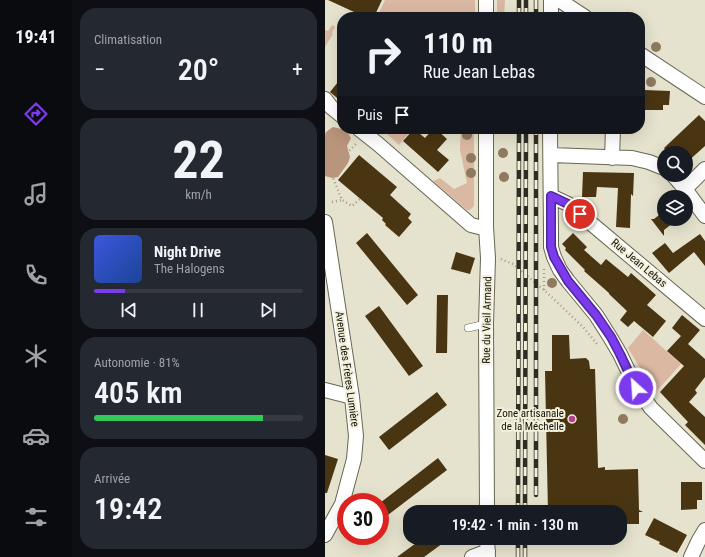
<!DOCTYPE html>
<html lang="fr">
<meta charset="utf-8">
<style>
body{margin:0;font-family:"Roboto Condensed",sans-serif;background:#242831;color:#f1f3f6;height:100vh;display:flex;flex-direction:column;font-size:15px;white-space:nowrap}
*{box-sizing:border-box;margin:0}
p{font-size:13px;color:#9ea1a6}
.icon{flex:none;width:22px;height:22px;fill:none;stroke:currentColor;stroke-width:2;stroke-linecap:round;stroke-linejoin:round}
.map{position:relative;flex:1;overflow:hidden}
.drawer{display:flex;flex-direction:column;gap:8px;padding:8px;background:#0d0f14;width:253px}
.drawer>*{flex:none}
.hud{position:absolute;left:12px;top:12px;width:308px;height:122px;border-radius:16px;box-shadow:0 4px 16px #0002;background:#171b24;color:#f1f3f6;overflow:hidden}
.buttons{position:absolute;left:332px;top:146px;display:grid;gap:8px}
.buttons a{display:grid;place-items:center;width:36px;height:36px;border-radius:50%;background:#171b24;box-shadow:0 4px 16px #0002;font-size:20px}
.speed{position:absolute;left:12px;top:493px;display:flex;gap:8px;font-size:20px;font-weight:700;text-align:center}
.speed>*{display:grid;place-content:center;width:52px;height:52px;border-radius:50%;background:#171b24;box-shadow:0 4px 16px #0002;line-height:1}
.speed .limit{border:6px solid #d22;background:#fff;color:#111}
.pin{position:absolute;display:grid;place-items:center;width:34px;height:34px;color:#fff;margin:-17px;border:2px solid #fff;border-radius:50%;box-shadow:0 1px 4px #0007}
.me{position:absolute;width:44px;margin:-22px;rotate:334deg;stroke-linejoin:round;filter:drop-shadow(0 0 3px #0008)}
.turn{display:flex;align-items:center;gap:14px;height:84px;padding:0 20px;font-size:18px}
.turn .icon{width:52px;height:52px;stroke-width:2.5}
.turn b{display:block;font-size:28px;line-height:34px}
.then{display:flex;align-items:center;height:38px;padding:0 20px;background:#0003;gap:8px;font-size:15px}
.big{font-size:30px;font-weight:600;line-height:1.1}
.drawer .widget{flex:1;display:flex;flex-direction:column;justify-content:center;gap:6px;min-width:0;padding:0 14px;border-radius:16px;background:#242831}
.drawer .dial{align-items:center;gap:0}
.dial b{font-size:52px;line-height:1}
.song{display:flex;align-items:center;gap:12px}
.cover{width:48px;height:48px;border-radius:6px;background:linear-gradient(135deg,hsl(230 70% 55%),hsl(220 70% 35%))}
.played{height:4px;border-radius:2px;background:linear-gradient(90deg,#7c3aed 15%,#363941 15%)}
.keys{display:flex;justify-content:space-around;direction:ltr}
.heat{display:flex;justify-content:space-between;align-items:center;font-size:22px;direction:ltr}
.charge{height:6px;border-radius:3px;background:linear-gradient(90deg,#34c759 81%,#363941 0)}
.trip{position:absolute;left:78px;top:505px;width:224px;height:40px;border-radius:16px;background:#171b24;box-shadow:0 4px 16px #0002;font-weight:600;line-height:40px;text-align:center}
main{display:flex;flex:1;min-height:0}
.menu{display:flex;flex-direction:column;width:72px;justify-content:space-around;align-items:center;background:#090b0e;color:#9ea1a6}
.menu .icon{width:28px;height:28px}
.menu .active{color:#7c3aed}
.menu b{font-size:18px;color:#f1f3f6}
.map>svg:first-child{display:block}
.green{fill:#dbb8a2}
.forest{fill:#ba947b}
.building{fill:#4a3512}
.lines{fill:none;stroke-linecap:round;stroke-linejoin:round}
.lane-casing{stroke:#696654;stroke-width:8}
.street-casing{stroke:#696654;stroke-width:16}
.path{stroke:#9f9c8c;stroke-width:2.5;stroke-dasharray:1 3;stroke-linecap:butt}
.lane{stroke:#fff;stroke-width:7}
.street{stroke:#fff;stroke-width:14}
.rail-casing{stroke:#2e2d23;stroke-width:4.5}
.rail{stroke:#f2efda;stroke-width:3;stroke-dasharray:9;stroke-linecap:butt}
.tree{fill:#8f795f}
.route-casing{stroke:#51269a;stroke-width:10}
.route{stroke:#7c3aed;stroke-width:7}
.poi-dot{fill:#b73e91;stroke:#f2efda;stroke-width:1.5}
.labels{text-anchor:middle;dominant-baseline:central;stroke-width:4;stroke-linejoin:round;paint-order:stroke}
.street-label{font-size:11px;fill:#14130b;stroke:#f2efda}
.poi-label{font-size:11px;fill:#14130b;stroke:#f2efda;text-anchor:end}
</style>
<main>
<nav class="menu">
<b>19:41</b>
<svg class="icon active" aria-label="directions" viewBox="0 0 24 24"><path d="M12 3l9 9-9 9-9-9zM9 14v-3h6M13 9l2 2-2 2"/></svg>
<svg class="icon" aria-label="music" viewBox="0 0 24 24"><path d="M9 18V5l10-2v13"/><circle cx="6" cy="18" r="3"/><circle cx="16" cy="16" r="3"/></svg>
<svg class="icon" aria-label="phone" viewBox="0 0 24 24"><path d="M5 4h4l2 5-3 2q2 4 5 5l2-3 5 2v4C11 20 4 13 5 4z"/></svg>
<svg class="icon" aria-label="climate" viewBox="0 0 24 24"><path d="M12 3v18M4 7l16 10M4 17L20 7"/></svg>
<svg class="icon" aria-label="car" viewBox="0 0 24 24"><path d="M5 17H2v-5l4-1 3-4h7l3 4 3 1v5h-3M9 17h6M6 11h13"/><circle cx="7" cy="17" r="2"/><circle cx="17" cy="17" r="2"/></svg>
<svg class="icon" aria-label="filters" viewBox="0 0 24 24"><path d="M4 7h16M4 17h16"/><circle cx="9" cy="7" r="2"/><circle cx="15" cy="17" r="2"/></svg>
</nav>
<section class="drawer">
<div class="widget"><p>Climatisation</p>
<div class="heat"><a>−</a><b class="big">20°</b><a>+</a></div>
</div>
<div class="widget dial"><b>22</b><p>km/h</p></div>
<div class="widget">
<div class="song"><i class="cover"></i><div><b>Night Drive</b><p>The Halogens</p></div></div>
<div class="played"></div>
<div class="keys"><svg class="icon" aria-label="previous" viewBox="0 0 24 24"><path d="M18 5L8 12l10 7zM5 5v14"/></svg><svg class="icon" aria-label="pause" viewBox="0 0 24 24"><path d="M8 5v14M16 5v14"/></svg><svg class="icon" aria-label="next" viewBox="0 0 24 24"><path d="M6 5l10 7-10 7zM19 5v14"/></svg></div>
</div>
<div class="widget"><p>Autonomie · 81%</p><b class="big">405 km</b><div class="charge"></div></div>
<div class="widget"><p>Arrivée</p><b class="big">19:42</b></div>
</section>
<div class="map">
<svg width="380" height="557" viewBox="0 0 380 557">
<rect width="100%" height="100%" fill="#e5e2cd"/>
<path class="green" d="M 60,0 L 150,0 L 150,17 L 52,17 Z
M 172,0 L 180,0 L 179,17 L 172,17 Z
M 7,25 L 9,26 L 10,27 L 7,33 L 8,34 L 0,47 L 0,30 L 3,31 Z
M 62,129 L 87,129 L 74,145 L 60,132 Z
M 136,129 L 149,129 L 149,206 L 145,210 L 142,210 L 108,181 L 115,178 L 129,189 L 142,183 L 135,150 Z
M 318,330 L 356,364 L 330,393 L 303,348 Z"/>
<path class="forest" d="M 8,127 L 21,130 L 26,138 L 22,146 L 25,157 L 23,163 L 13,177 L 7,178 L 0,176 L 0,135 L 1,132 Z"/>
<path class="building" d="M 3,0 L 57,0 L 49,17 L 40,17 Z
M 17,77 L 17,102 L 5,92 Z
M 319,90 L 345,91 L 344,105 L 338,105 L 338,110 L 318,110 Z
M 374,115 L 380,121 L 380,146 L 361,163 L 361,153 L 343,153 L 339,148 Z
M 89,129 L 100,138 L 108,129 L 111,129 L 122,139 L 112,150 L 124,160 L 113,172 L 78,141 Z
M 34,155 L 72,187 L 65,195 L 86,214 L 83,218 L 87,222 L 74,237 L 60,225 L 61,224 L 57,220 L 58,218 L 13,180 Z
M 258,172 L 309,173 L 308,196 L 306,194 L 305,228 L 291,227 L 293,188 L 272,187 L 271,197 L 257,197 Z
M 339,211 L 339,219 L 353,219 L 339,230 L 339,236 L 326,219 L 329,219 Z
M 42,233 L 93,295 L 82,305 L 31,243 Z
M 248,233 L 262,247 L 259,250 L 276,265 L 281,259 L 303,277 L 306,273 L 331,295 L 322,305 L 341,321 L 328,337 L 309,321 L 303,327 L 295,320 L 302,311 L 284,294 L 284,293 L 259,271 L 260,270 L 240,250 L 241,248 L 237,244 Z
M 375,234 L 380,241 L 380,266 L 369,252 L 344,273 L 327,253 L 340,243 L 348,253 Z
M 131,252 L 150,258 L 145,274 L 126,269 Z
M 112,295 L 123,295 L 122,353 L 111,353 Z
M 54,306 L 98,366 L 84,376 L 40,316 Z
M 357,315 L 375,330 L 363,344 L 380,359 L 380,377 L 370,390 L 372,393 L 364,402 L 380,417 L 380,445 L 360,425 L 363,422 L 335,392 L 359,366 L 342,351 L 356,336 L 347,328 Z
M 227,335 L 244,335 L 245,359 L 261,358 L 264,361 L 265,369 L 270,369 L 273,468 L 280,467 L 280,470 L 313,469 L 314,510 L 318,512 L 314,512 L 314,524 L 295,524 L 295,512 L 223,512 L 220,371 L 227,371 Z
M 112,392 L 122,405 L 64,450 L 54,437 Z
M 0,455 L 13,459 L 2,493 L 0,493 Z
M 113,458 L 122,470 L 55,521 L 55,503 Z
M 356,482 L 377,482 L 377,500 L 372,500 L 372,509 L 356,510 Z
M 329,518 L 362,535 L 352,553 L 334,544 L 335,542 L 320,535 Z
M 98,538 L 125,538 L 99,557 L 72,557 Z"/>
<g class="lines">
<g class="lane-casing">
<path id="lane" d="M 143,328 L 161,324"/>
</g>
<g class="street-casing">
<path id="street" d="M 234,0 L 260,17
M 161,17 L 161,0
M 226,17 L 226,0
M 315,54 L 380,97
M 0,99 L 6,107 L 17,116
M 34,129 L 53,144 L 146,225 L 154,227 L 161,227
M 161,129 L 161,227 L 163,258 L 161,324 L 162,512
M 225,129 L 226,232 L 226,247 L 229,257 L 235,270 L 243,281 L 271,315 L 285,337 L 295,354 L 311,387 L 326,408 L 380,461
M 226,155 L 307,158 L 324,162 L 339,168
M 287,158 L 288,129
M 348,175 L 360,189 L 380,216
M 360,189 L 380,169
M 226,196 L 243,204 L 380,319
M 0,222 L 27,397 L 31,436 L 29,459 L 17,504 L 0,535
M 0,390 L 27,397
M 162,538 L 163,557
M 147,557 L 163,551
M 366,557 L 374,540 L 380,530"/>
</g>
<path class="path" d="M 15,160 L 11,168 L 8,178 L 17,200 L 27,206 L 35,199
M 0,161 L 16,159 L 31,144 L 33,143
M 7,202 L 17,200
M 176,259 L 188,264 L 219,290 L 258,327 L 272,344
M 219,290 L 219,267"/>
<use href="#lane" class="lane"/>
<use href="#street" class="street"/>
<g class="rail-casing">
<path id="rail" d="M 211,0 L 211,17
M 194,17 L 194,0
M 201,17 L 201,0
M 211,495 L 211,129
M 193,512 L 194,129
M 200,512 L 201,129
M 193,557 L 193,538
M 200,557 L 200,538"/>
</g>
<use href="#rail" class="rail"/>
</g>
<g class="tree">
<circle cx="331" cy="47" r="5"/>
<circle cx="326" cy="82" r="5"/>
<circle cx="142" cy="135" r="5"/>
<circle cx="178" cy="153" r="5"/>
<circle cx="146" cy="158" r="5"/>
<circle cx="146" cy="173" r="5"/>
<circle cx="179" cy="177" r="5"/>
<circle cx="227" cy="283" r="5"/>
<circle cx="298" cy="419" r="5"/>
</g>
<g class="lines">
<g class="route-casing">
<path id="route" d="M 255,214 L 243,204 L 226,196 L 226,247 L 229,257 L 243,281 L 271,315 L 286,337 L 295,354 L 311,388"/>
</g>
<use href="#route" class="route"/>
</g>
<circle class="poi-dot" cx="247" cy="419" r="4"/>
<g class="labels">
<g class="street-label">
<text transform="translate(314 263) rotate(40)">Rue Jean Lebas</text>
<text transform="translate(162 320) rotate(-89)">Rue du Vieil Armand</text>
<text transform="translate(22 369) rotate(82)">Avenue des Frères Lumière</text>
</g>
<g class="poi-label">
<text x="239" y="413">Zone artisanale<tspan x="239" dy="13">de la Méchelle</tspan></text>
</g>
</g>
</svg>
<div class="buttons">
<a><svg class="icon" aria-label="search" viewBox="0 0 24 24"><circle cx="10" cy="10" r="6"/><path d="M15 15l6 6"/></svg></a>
<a><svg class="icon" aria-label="layers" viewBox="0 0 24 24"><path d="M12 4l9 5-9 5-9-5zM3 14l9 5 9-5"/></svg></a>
</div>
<div class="speed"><div class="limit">30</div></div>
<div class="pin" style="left:255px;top:214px;background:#d93025"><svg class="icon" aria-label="arrive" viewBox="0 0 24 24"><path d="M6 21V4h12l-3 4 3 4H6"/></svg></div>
<svg class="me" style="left:311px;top:388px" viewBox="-20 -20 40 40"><circle r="17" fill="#7c3aed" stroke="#fff" stroke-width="3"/><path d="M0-11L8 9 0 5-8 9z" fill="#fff"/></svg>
<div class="trip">19:42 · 1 min · 130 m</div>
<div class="hud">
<div class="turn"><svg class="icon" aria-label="right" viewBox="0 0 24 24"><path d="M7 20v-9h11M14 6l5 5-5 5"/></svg><div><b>110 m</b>Rue Jean Lebas</div></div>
<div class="then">Puis<svg class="icon" aria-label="arrive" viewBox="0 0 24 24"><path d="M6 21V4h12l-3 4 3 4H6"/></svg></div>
</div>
</div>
</main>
